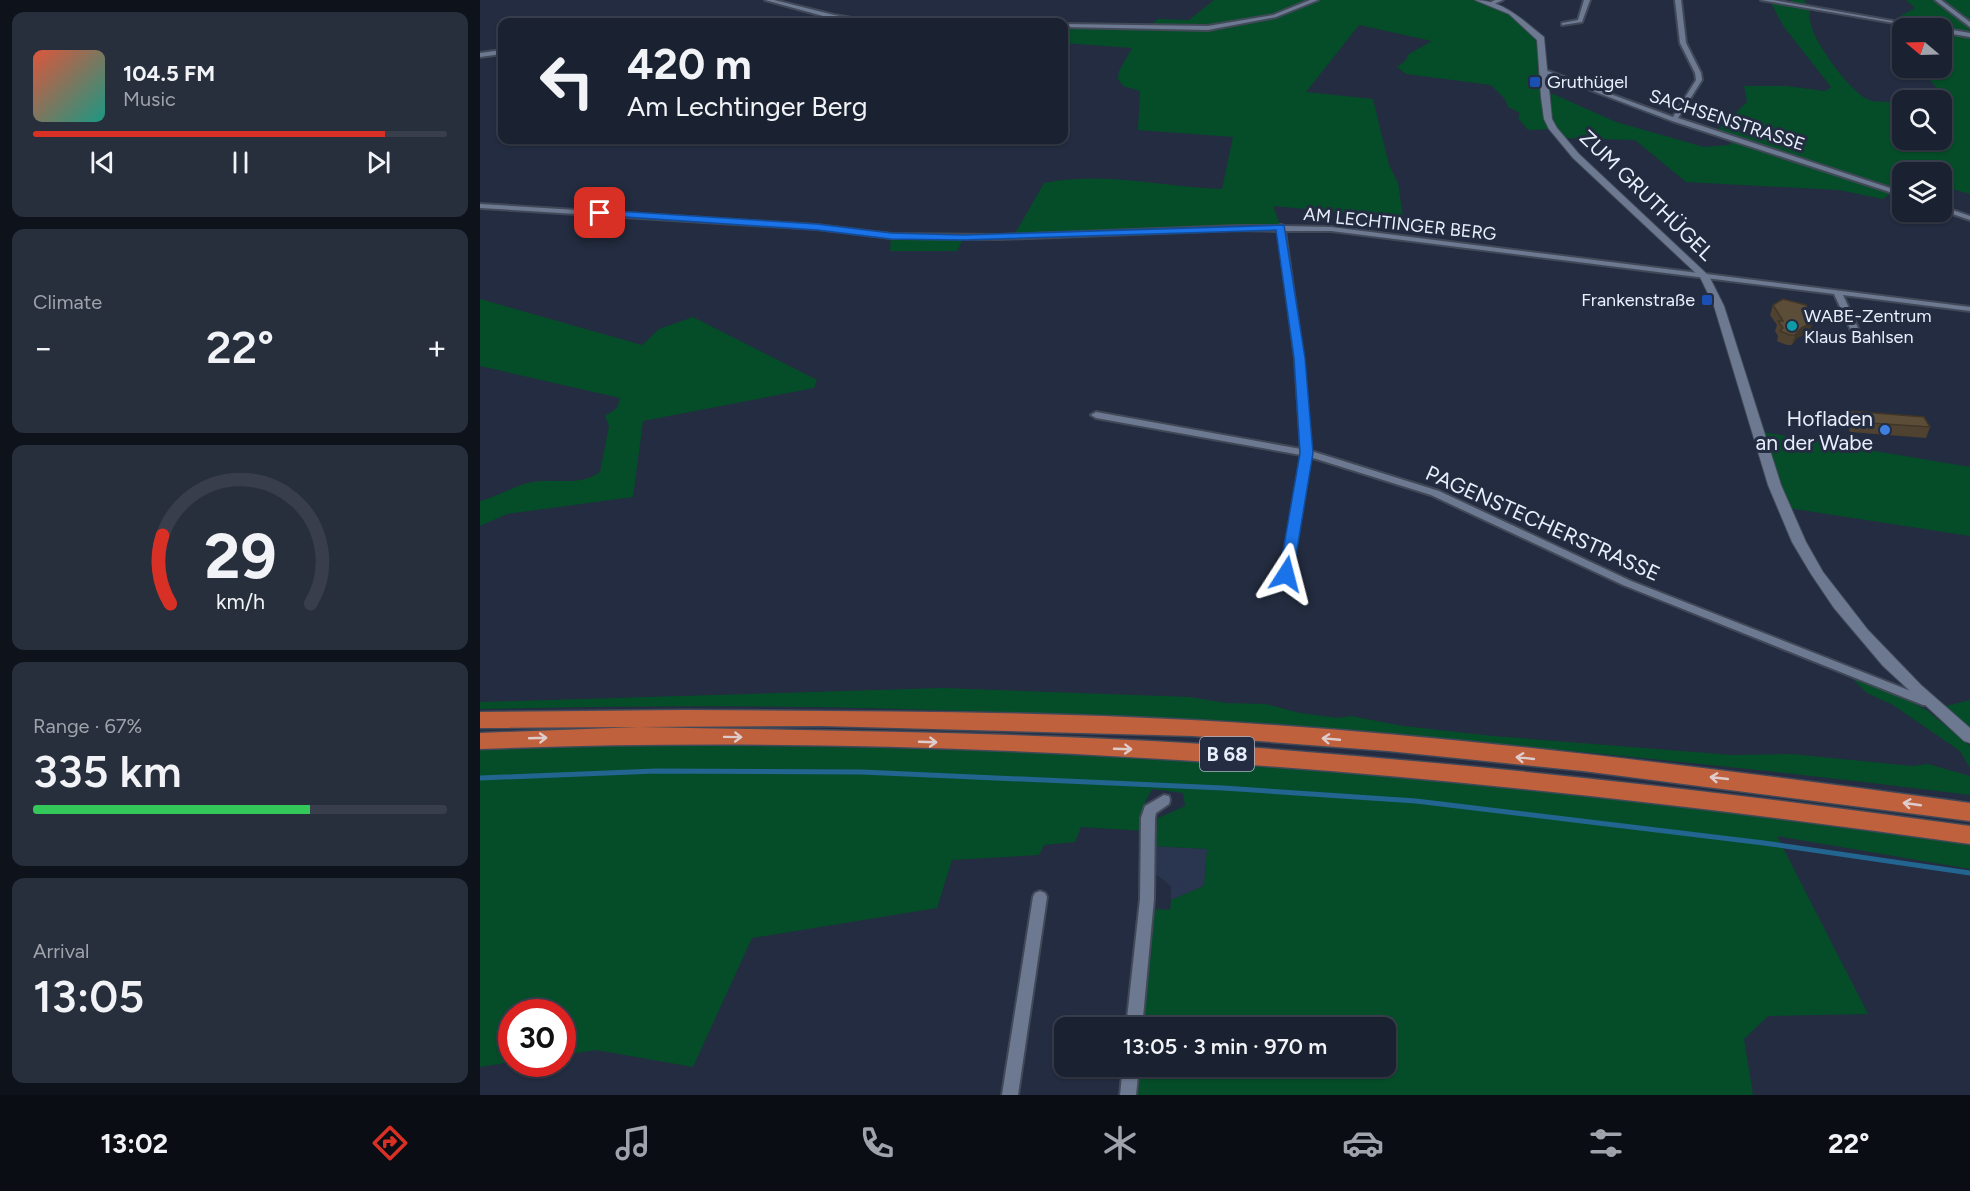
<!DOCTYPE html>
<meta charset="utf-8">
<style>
body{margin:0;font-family:Figtree,sans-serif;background:#272e3c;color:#f1f3f6;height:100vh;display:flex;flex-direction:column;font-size:22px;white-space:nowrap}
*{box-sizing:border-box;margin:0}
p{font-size:20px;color:#9fa3ab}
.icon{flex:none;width:33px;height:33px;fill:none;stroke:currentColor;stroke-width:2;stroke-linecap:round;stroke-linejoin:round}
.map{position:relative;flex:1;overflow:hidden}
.drawer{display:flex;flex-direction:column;gap:12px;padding:12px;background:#0e121a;width:480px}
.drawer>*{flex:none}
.banner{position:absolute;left:18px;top:18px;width:570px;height:126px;border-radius:12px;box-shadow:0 2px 4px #0004,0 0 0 2px #383e4c;background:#1a2130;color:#f1f3f6;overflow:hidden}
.needle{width:39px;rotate:289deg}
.buttons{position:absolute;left:1412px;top:18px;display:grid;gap:12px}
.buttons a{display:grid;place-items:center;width:60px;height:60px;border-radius:12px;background:#1a2130;box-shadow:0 2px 4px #0004,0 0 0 2px #383e4c;font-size:30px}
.speed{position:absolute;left:18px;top:999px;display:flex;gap:12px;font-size:30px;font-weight:700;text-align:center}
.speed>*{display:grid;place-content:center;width:78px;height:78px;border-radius:50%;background:#1a2130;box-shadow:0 2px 4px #0004,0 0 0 2px #383e4c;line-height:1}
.speed .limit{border:9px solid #d22;background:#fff;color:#111}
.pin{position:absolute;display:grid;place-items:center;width:51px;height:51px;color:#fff;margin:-26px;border-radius:12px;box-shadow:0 3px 9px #0006}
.me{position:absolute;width:66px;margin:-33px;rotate:9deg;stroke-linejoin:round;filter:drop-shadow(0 0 4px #0008)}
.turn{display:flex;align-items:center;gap:21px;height:126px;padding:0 30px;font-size:27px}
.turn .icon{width:78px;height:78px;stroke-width:2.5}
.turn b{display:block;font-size:42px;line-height:51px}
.big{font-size:45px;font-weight:600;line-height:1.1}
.drawer .tile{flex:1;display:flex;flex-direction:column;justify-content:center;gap:9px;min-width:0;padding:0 21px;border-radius:12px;background:#272e3c}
.drawer .dial{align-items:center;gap:0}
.dial svg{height:156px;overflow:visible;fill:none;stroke:#383e4c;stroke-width:7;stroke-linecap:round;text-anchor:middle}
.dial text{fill:#f1f3f6;stroke:none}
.song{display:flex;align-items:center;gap:18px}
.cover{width:72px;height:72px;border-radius:9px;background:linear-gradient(135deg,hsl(10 70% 55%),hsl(170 70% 35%))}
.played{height:6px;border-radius:3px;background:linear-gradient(90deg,#d93025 85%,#383e4c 85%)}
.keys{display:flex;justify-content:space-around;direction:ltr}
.heat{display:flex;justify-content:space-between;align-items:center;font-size:33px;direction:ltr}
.charge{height:9px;border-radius:4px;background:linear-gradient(90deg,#34c759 67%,#383e4c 0)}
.trip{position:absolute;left:574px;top:1017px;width:342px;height:60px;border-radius:12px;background:#1a2130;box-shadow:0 2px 4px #0004,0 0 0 2px #383e4c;font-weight:600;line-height:60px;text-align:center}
.menu{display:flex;height:96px;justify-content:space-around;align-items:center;background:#0a0d13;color:#9fa3ab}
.menu .icon{width:42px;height:42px}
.menu .on{color:#d93025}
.menu b{font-size:27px;color:#f1f3f6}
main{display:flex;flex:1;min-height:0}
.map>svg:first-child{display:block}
.built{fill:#2a3650}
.green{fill:#054d28}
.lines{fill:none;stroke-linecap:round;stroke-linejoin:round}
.stream{stroke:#226591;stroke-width:5}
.minor-casing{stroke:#414959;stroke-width:4}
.tertiary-casing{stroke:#414959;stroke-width:2}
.trunk-casing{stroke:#414959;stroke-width:3}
.minor{fill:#6d7990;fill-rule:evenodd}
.tertiary{fill:#6d7990;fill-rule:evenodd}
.trunk{fill:#c0613d;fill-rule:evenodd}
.wall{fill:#4f4230}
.shaded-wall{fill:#403627}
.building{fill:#5c4d38;stroke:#403627;stroke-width:1.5}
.oneway{stroke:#decccc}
.route{fill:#1a73e8;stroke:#114b97;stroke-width:1.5}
.transit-dot{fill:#1a4fb4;stroke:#232c40;stroke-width:2}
.culture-dot{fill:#0f9aa8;stroke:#232c40;stroke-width:2}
.shop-dot{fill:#3f7fe0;stroke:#232c40;stroke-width:2}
.labels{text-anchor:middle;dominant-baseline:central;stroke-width:6;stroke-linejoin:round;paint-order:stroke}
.far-poi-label{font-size:18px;fill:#e8effc;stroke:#232c40;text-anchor:start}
.far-street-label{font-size:18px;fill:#e8effc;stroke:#232c40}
.shield{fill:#232c40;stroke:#adb4c4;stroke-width:1.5}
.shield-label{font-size:20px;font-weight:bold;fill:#e8effc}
.street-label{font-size:21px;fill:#e8effc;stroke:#232c40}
.poi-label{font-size:21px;fill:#e8effc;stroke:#232c40;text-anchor:end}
</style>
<main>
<section class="drawer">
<div class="tile">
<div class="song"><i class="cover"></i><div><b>104.5 FM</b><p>Music</p></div></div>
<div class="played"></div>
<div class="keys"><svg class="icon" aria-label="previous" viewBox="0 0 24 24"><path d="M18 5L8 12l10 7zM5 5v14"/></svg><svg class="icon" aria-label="pause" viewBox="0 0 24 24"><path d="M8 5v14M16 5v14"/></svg><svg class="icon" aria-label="next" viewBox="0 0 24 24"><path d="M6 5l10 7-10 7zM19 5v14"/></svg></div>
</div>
<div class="tile"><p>Climate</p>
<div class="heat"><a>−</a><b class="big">22°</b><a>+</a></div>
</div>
<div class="tile dial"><svg viewBox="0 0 100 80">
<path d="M14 69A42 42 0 1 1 86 69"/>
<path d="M14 69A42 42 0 0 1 10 34" stroke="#d93025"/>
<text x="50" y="56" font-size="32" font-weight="700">29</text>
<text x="50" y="72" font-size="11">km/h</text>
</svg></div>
<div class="tile"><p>Range · 67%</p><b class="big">335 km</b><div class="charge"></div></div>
<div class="tile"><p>Arrival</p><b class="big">13:05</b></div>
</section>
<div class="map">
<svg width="1490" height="1095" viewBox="0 0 1490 1095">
<rect width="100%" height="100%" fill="#232c40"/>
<path class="built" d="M 673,846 L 727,849 L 724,886 L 691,900 L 691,886 L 673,872 Z"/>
<path class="green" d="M 734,0 L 998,0 L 1031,13 L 1061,39 L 1065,94 L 1073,94 L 1136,122 L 1224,147 L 1249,145 L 1255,139 L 1235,132 L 1267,102 L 1264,86 L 1306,86 L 1345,91 L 1351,87 L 1304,27 L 1292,5 L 1293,2 L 1311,5 L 1311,0 L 1324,0 L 1330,8 C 1329,17 1330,23 1333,31 C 1339,48 1372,94 1389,100 C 1398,103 1412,101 1422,102 L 1422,140 L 1461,140 L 1461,103 L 1472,102 L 1463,95 L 1439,68 L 1461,68 L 1461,28 L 1422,28 L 1422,38 L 1410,22 L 1435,8 L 1426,0 L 1490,0 L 1490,194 L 1461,186 L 1461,172 L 1422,172 L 1422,184 L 1403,199 L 1359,190 L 1206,182 L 1155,140 L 1079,138 L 1073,129 L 1048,130 L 1038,118 L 1040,113 L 1028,107 L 1025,99 L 1011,85 L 926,74 L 917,67 L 925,61 L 929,54 L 952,41 L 879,25 L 826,92 L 893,99 L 909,165 L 918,183 L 923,218 L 793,206 L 801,227 L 533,237 L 564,183 C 628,171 680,187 742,189 L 753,137 L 658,130 L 660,91 L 643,86 L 638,79 L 639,71 L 652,48 L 584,43 L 584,26 L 668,27 L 678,19 L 709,20 Z
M 411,236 L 484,237 L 477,251 L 410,251 Z
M 0,299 L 162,345 L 179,329 L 213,317 L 337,380 L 334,388 L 163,421 L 153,497 L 27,514 L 0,526 L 0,501 C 15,497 29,489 44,484 C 70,475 96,489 120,472 L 129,426 L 125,416 L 137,408 L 140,398 L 0,366 Z
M 1282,432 L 1490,467 L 1490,536 L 1308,508 Z
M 1376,677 L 1417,693 L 1448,711 L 1490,746 L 1490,768 L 1480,751 L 1413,705 L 1387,693 L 1373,679 Z
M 463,688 L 709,697 L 747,703 L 785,704 L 820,713 L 858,718 L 871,716 L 923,726 L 1013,736 L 1252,755 L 1311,754 L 1432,766 L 1448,764 L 1490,776 L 1490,795 C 1135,751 778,718 420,709 C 280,705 140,706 0,709 L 0,702 Z
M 1490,700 L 1490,731 L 1462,707 Z
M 139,745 C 386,746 635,751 881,772 C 1084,789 1288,816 1490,842 L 1490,869 L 1297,836 L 1388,1014 L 1288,1016 L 1264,1039 L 1273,1095 L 656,1095 L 659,1067 L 906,1066 L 906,1028 L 662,1027 L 671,909 L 690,910 L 691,900 L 724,886 L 727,849 L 673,846 L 678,818 L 705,806 L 703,793 L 672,789 L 665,802 L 670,810 L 666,831 L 601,827 L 595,842 L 564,845 L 559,855 L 472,860 L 457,908 L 272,938 L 213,1067 L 116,1050 L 83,1055 L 82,1012 L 32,1012 L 31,1062 L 0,1067 L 0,748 Z"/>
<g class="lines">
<path class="stream" d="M 0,778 L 176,771 L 382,772 L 743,788 L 936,801 L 1284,843 L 1490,873"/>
<g class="minor-casing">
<path id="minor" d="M 285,0 L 294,0 L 354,15 L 396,22 L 384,22 L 354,19 Z
M 830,0 L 838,0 L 796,17 L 728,30 L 584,27 L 584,24 L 728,26 L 793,15 Z
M 1015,0 L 1023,0 L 1012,5 L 1007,4 Z
M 1104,0 L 1110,0 L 1102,22 L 1082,25 L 1082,23 L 1098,20 Z
M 1195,0 L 1201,0 L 1206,43 L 1221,73 L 1222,80 L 1198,118 L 1422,192 L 1422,196 L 1192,121 L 1060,71 L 1065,70 L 1193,117 L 1216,80 L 1215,73 L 1200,43 Z
M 1281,0 L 1293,0 L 1453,28 L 1443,28 Z
M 1455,0 L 1461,0 L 1490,22 L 1490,27 Z
M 1460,28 L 1461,28 L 1490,33 L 1490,37 L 1461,32 Z
M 22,50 L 22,54 L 0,57 L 0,53 Z
M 0,204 L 337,225 L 411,234 L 520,235 L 757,226 L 798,226 L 801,225 L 804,226 L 851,227 L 1490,307 L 1490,311 L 1363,295 L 1383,339 L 1379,342 L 1375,339 L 1354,294 L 851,231 L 805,231 L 823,358 L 831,451 L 959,491 L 1151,581 L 1451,699 L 1453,702 L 1451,705 L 1443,705 L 1143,585 L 951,495 L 830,457 L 811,574 L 806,577 L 802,576 L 801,574 L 821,455 L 616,418 L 611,415 L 616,412 L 821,449 L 815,358 L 798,231 L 757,230 L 520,239 L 411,238 L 337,229 L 0,208 Z
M 1461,206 L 1490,216 L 1490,220 L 1461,210 Z
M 684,795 L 689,796 L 690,800 L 689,804 L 676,813 L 675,818 L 674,899 L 662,1028 L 646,1028 L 660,899 L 661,818 L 665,806 Z
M 560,891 L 565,893 L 567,897 L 538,1095 L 522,1095 L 553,897 L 555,893 Z
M 643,1066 L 659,1066 L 656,1095 L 640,1095 Z"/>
</g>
<g class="tertiary-casing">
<path id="tertiary" d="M 995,0 C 1023,0 1043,20 1064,37 L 1072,119 L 1077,128 L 1099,154 L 1229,276 L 1244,306 L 1301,485 L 1326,542 L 1343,572 L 1388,630 L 1441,685 L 1490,728 L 1490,743 L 1484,741 L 1403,666 L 1354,608 L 1331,574 L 1312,542 L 1288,485 L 1234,306 L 1220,277 L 1093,158 L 1069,129 L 1064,119 L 1061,97 L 1057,40 L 1029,14 Z"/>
</g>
<g class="trunk-casing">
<path id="trunk" d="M 206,710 C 374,711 543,711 711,720 C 972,734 1231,768 1490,803 L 1490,821 L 1103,771 L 908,751 L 713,736 L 342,726 L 0,728 L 0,712 Z
M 159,727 C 347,731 535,732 723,744 C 980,762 1235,790 1490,826 L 1490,844 C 997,774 498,730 0,749 L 0,733 Z"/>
</g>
<use href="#minor" class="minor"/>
<use href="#tertiary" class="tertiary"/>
<use href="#trunk" class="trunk"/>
</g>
<path class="wall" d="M 1293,305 L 1330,332 L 1317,338 L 1312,345 L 1307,345 L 1297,341 L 1298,336 L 1295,331 L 1297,325 L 1290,315 Z
M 1370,411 L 1450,427 L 1446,438 L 1370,432 L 1366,422 Z"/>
<path class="shaded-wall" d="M 1333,322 L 1330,332 L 1317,338 L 1312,345 L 1315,335 L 1321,328 Z"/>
<path class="building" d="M 1303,299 L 1326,305 L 1333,322 L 1321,328 L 1315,335 L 1310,335 L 1300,331 L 1303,328 L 1298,321 L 1303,321 L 1293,305 Z
M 1370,411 L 1444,417 L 1450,427 L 1374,422 Z"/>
<defs><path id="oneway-shaft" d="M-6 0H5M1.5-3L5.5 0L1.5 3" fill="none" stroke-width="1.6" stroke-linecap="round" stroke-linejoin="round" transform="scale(1.5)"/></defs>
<g class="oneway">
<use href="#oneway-shaft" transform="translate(253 737) rotate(1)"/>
<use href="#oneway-shaft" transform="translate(58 738) rotate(-2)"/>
<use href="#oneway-shaft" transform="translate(851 739) rotate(-175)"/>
<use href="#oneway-shaft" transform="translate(448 742) rotate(2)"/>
<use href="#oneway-shaft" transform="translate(643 749) rotate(2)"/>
<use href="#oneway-shaft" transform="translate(1045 758) rotate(-174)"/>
<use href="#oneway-shaft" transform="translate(1239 778) rotate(-174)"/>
<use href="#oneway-shaft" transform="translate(1432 804) rotate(-172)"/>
</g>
<path class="route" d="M 120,210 L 337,224 L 411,233 L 484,235 L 804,225 L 825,358 L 833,453 L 813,574 L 806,579 L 799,574 L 820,453 L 814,358 L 796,230 L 484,240 L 411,239 L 337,230 L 116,215 L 116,211 Z"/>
<g class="transit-dot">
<rect x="1049" y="76" width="12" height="12" rx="3"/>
<rect x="1221" y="294" width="12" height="12" rx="3"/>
</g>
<circle class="culture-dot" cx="1312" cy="326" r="6"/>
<circle class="shop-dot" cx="1405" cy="430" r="6"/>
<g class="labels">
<g class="far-poi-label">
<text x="1067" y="82">Gruthügel</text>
<text x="1215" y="300" text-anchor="end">Frankenstraße</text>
<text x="1324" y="316">WABE-Zentrum<tspan x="1324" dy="21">Klaus Bahlsen</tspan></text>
</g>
<g class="far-street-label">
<text transform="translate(1247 120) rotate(18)">SACHSENSTRASSE</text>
<text transform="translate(920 224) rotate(6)">AM LECHTINGER BERG</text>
</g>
<rect class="shield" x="720" y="737" width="54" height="34" rx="4.5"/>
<g class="shield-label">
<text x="747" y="754">B 68</text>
</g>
<g class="street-label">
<text transform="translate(1167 195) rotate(44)">ZUM GRUTHÜGEL</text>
<text transform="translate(1063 523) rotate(24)">PAGENSTECHERSTRASSE</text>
</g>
<g class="poi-label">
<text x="1393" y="418">Hofladen<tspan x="1393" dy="24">an der Wabe</tspan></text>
</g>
</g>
</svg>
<div class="buttons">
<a><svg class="needle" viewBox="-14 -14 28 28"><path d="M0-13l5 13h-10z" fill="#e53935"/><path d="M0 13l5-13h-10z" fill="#9fa3ab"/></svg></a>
<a><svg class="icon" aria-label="search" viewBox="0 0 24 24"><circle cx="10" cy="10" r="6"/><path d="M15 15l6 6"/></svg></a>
<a><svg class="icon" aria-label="layers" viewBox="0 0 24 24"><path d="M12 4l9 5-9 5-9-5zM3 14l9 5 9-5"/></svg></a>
</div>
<div class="speed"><div class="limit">30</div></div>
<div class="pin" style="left:120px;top:213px;background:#d93025"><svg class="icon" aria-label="arrive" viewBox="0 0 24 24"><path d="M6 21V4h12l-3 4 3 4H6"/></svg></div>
<svg class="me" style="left:806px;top:574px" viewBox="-20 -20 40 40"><path d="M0-17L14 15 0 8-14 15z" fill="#1a73e8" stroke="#fff" stroke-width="4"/></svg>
<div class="trip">13:05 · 3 min · 970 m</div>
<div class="banner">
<div class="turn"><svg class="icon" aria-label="left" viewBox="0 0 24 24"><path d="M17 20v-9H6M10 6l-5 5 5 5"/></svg><div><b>420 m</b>Am Lechtinger Berg</div></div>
</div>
</div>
</main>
<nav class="menu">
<b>13:02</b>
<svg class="icon on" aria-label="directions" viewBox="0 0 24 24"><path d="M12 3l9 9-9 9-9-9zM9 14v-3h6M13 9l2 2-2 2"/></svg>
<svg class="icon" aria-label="music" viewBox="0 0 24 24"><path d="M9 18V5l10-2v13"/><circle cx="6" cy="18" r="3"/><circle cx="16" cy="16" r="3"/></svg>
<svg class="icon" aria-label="phone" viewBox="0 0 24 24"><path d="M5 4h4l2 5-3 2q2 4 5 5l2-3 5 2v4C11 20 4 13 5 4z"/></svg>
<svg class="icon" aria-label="climate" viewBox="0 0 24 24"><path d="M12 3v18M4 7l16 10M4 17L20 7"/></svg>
<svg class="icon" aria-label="car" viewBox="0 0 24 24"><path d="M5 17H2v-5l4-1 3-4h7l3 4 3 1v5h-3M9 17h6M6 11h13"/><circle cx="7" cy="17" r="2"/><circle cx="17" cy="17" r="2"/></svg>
<svg class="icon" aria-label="filters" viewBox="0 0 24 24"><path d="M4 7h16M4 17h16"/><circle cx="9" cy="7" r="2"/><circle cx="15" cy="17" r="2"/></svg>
<b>22°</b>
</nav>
